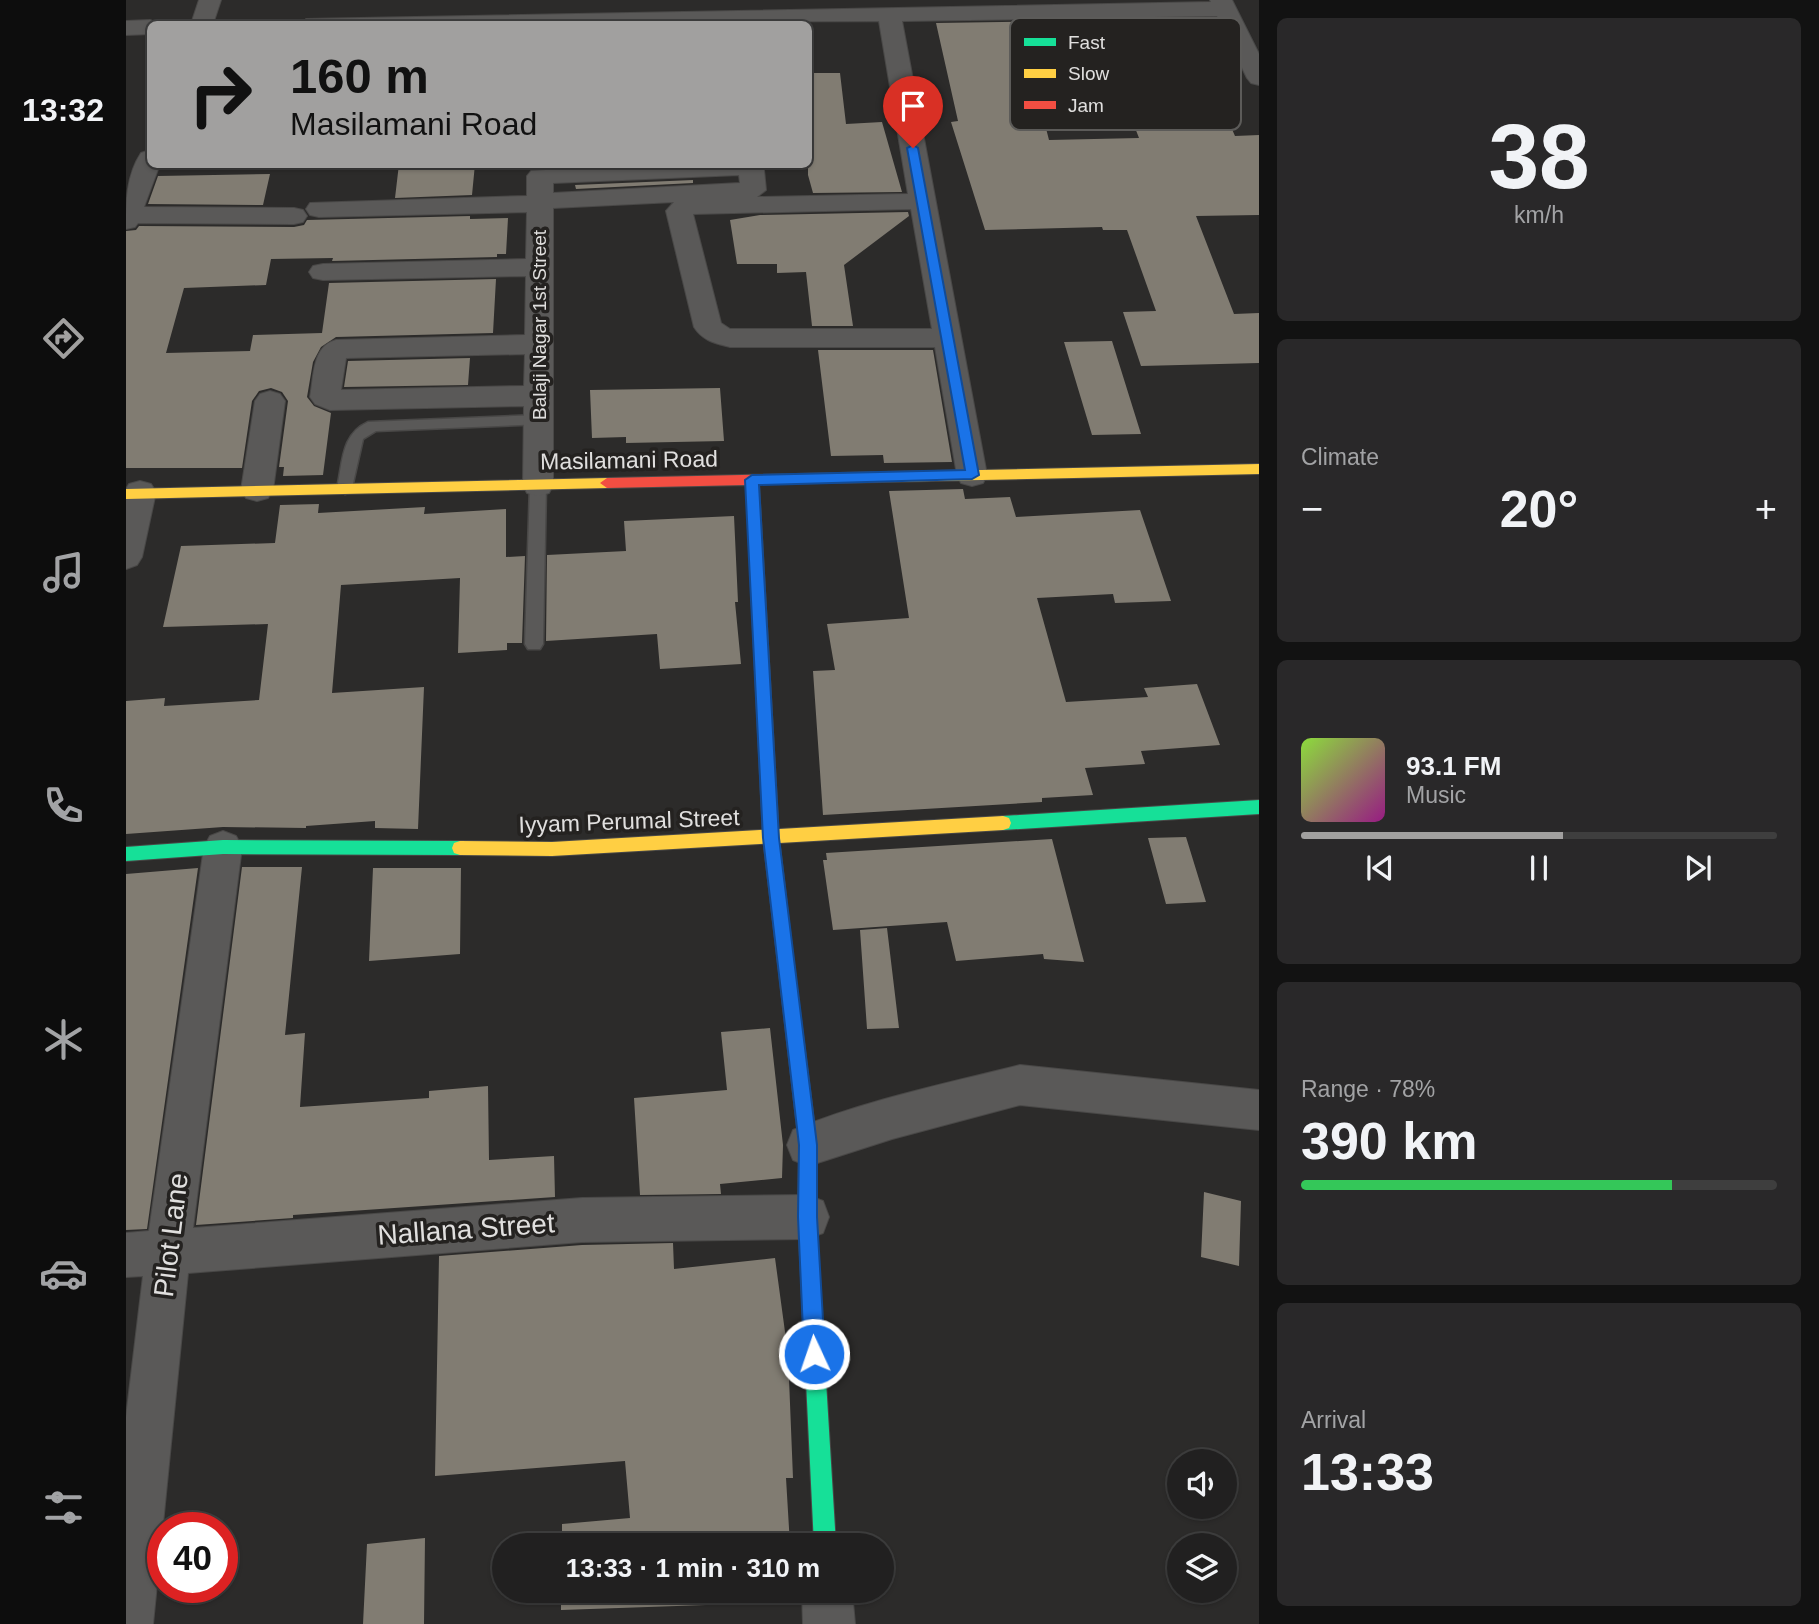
<!DOCTYPE html>
<meta charset="utf-8">
<style>
body{margin:0;font-family:Helvetica,sans-serif;background:#292829;color:#f1f3f6;height:100vh;display:flex;flex-direction:column;font-size:26px;white-space:nowrap}
*{box-sizing:border-box;margin:0}
p{font-size:23px;color:#a2a3a5}
.icon{flex:none;width:38px;height:38px;fill:none;stroke:currentColor;stroke-width:2;stroke-linecap:round;stroke-linejoin:round}
.map{position:relative;flex:1;overflow:hidden}
.drawer{display:flex;flex-direction:column;gap:18px;padding:18px;background:#121212;width:560px}
.drawer>*{flex:none}
.banner{position:absolute;left:21px;top:21px;width:665px;height:147px;border-radius:10px;box-shadow:0 2px 5px #0004,0 0 0 2px #3e3e3e;background:#a1a09f;color:#111;overflow:hidden}
.fabs{position:absolute;left:1041px;top:1449px;display:grid;gap:14px}
.fabs a{display:grid;place-items:center;width:70px;height:70px;border-radius:50%;background:#212020;box-shadow:0 2px 5px #0004,0 0 0 2px #3e3e3e;font-size:35px}
.speed{position:absolute;left:21px;top:1512px;display:flex;gap:14px;font-size:35px;font-weight:700;text-align:center}
.speed>*{display:grid;place-content:center;width:91px;height:91px;border-radius:50%;background:#212020;box-shadow:0 2px 5px #0004,0 0 0 2px #3e3e3e;line-height:1}
.speed .limit{border:10px solid #d22;background:#fff;color:#111}
.pin{position:absolute;display:grid;place-items:center;width:60px;height:60px;color:#fff;margin:-72px -30px;border-radius:50% 50% 50% 0;rotate:-45deg;box-shadow:0 0 7px #0007}
.pin .icon{rotate:45deg}
.me{position:absolute;width:77px;margin:-38px;rotate:357deg;stroke-linejoin:round;filter:drop-shadow(0 0 5px #0008)}
.turn{display:flex;align-items:center;gap:24px;height:147px;padding:0 28px;font-size:32px}
.turn .icon{width:91px;height:91px;stroke-width:2.5}
.turn b{display:block;font-size:49px;line-height:60px}
.big{font-size:52px;font-weight:700;line-height:1.1}
.drawer .widget{flex:1;display:flex;flex-direction:column;justify-content:center;gap:10px;min-width:0;padding:0 24px;border-radius:10px;background:#292829}
.drawer .dial{align-items:center;gap:0}
.dial b{font-size:91px;line-height:1}
.song{display:flex;align-items:center;gap:21px}
.cover{width:84px;height:84px;border-radius:10px;background:linear-gradient(135deg,hsl(90 70% 55%),hsl(310 70% 35%))}
.played{height:7px;border-radius:4px;background:linear-gradient(90deg,#a1a09f 55%,#3e3e3e 55%)}
.keys{display:flex;justify-content:space-around;direction:ltr}
.heat{display:flex;justify-content:space-between;align-items:center;font-size:38px;direction:ltr}
.charge{height:10px;border-radius:5px;background:linear-gradient(90deg,#34c759 78%,#3e3e3e 0)}
.trip{position:absolute;left:366px;top:1533px;width:402px;height:70px;border-radius:35px;background:#212020;box-shadow:0 2px 5px #0004,0 0 0 2px #3e3e3e;font-weight:700;line-height:70px;text-align:center}
main{display:flex;flex:1;min-height:0}
.dock{display:flex;flex-direction:column;width:126px;justify-content:space-around;align-items:center;background:#0d0d0d;color:#a2a3a5}
.dock .icon{width:49px;height:49px}
.dock .active{color:#a1a09f}
.dock b{font-size:32px;color:#f1f3f6}
.map>svg:first-child{display:block}
.building{fill:#817c72}
.lines{fill:none;stroke-linecap:round;stroke-linejoin:round}
.lane-casing{stroke:#494847;stroke-width:3}
.street-casing{stroke:#494847;stroke-width:2}
.fast-casing{stroke:#494847;stroke-width:2}
.slow-casing{stroke:#494847;stroke-width:2}
.jam-casing{stroke:#494847;stroke-width:2}
.lane{fill:#5a5958;fill-rule:evenodd}
.street{fill:#5a5958;fill-rule:evenodd}
.fast{fill:#16e098;fill-rule:evenodd}
.slow{fill:#ffcf43;fill-rule:evenodd}
.jam{fill:#f24e42;fill-rule:evenodd}
.route{fill:#1a73e8;stroke:#114b97;stroke-width:2}
.labels{text-anchor:middle;dominant-baseline:central;stroke-width:7;stroke-linejoin:round;paint-order:stroke}
.far-street-label{font-size:19px;fill:#e0dfde;stroke:#242220}
.street-label{font-size:23px;fill:#e0dfde;stroke:#242220}
.near-street-label{font-size:28px;fill:#e0dfde;stroke:#242220}
.key{fill:#242220;stroke:#5c5b59;stroke-width:2}
.key-label{font-size:19px;fill:#e0dfde}
</style>
<main>
<nav class="dock">
<b>13:32</b>
<svg class="icon active" aria-label="directions" viewBox="0 0 24 24"><path d="M12 3l9 9-9 9-9-9zM9 14v-3h6M13 9l2 2-2 2"/></svg>
<svg class="icon" aria-label="music" viewBox="0 0 24 24"><path d="M9 18V5l10-2v13"/><circle cx="6" cy="18" r="3"/><circle cx="16" cy="16" r="3"/></svg>
<svg class="icon" aria-label="phone" viewBox="0 0 24 24"><path d="M5 4h4l2 5-3 2q2 4 5 5l2-3 5 2v4C11 20 4 13 5 4z"/></svg>
<svg class="icon" aria-label="climate" viewBox="0 0 24 24"><path d="M12 3v18M4 7l16 10M4 17L20 7"/></svg>
<svg class="icon" aria-label="car" viewBox="0 0 24 24"><path d="M5 17H2v-5l4-1 3-4h7l3 4 3 1v5h-3M9 17h6M6 11h13"/><circle cx="7" cy="17" r="2"/><circle cx="17" cy="17" r="2"/></svg>
<svg class="icon" aria-label="filters" viewBox="0 0 24 24"><path d="M4 7h16M4 17h16"/><circle cx="9" cy="7" r="2"/><circle cx="15" cy="17" r="2"/></svg>
</nav>
<div class="map">
<svg width="1133" height="1624" viewBox="0 0 1133 1624">
<rect width="100%" height="100%" fill="#2c2b2a"/>
<path class="building" d="M 939,21 L 949,48 L 907,49 L 909,58 L 902,58 L 923,140 L 1013,138 L 983,61 L 1075,59 L 1109,136 L 1133,135 L 1133,215 L 1070,216 L 1108,314 L 1133,313 L 1133,363 L 1015,366 L 997,312 L 1030,311 L 1001,230 L 977,230 L 976,227 L 859,230 L 825,122 L 832,121 L 810,23 Z
M 682,73 L 714,73 L 720,124 L 756,122 L 776,192 L 687,193 L 682,175 Z
M 273,164 L 349,164 L 346,195 L 269,198 Z
M 144,174 L 137,205 L 22,204 L 32,176 Z
M 567,180 L 567,183 L 450,189 L 449,185 Z
M 782,212 L 783,216 L 718,265 L 727,326 L 686,326 L 680,272 L 651,273 L 651,264 L 611,264 L 604,220 L 634,215 Z
M 344,216 L 344,219 L 382,218 L 380,254 L 371,254 L 371,257 L 206,261 L 207,258 L 145,259 L 140,285 L 58,288 L 40,353 L 124,351 L 127,335 L 196,333 L 203,283 L 370,279 L 367,333 L 210,337 L 195,347 L 187,362 L 181,397 L 188,406 L 205,413 L 197,475 L 157,476 L 158,467 L 153,467 L 162,401 L 156,392 L 145,388 L 133,391 L 126,401 L 116,468 L 0,468 L 0,231 L 10,230 L 13,226 L 168,227 L 178,225 L 181,220 Z
M 986,341 L 1015,434 L 966,435 L 938,342 Z
M 692,350 L 807,350 L 826,462 L 758,463 L 757,455 L 705,456 Z
M 344,358 L 342,385 L 218,387 L 222,361 Z
M 594,388 L 598,441 L 500,443 L 500,437 L 466,438 L 464,390 Z
M 837,489 L 839,499 L 884,497 L 890,517 L 1014,510 L 1045,601 L 989,603 L 987,594 L 911,598 L 940,702 L 1022,697 L 1018,688 L 1071,684 L 1094,745 L 1015,751 L 1019,764 L 959,768 L 967,795 L 916,798 L 916,802 L 697,815 L 687,671 L 709,670 L 701,624 L 783,618 L 763,491 Z
M 193,504 L 192,513 L 299,507 L 298,514 L 380,509 L 380,557 L 399,556 L 396,643 L 381,643 L 381,650 L 332,653 L 334,578 L 215,585 L 206,693 L 298,687 L 292,829 L 249,828 L 249,821 L 180,826 L 180,828 L 97,827 L 0,834 L 0,701 L 39,698 L 38,706 L 133,700 L 142,624 L 37,627 L 55,546 L 149,543 L 154,505 Z
M 608,516 L 612,602 L 609,602 L 615,664 L 534,669 L 531,634 L 420,641 L 421,555 L 500,551 L 498,521 Z
M 1060,837 L 1080,902 L 1040,904 L 1022,838 Z
M 926,839 L 958,962 L 918,959 L 917,954 L 830,961 L 821,922 L 707,930 L 697,860 L 701,860 L 700,853 Z
M 116,867 L 176,867 L 159,1035 L 179,1033 L 174,1107 L 303,1098 L 303,1091 L 362,1086 L 363,1160 L 428,1156 L 429,1197 L 167,1215 L 167,1218 L 70,1225 Z
M 72,868 L 21,1229 L 0,1230 L 0,874 Z
M 247,868 L 335,868 L 334,954 L 243,961 Z
M 761,928 L 773,1028 L 741,1029 L 734,930 Z
M 644,1028 L 657,1145 L 656,1178 L 594,1184 L 595,1194 L 514,1195 L 508,1098 L 601,1090 L 595,1032 Z
M 1078,1192 L 1115,1201 L 1113,1266 L 1075,1257 Z
M 547,1243 L 548,1269 L 649,1258 L 662,1354 L 667,1478 L 660,1478 L 664,1545 L 436,1545 L 436,1524 L 504,1518 L 499,1461 L 309,1476 L 313,1256 L 456,1245 Z
M 299,1538 L 298,1624 L 237,1624 L 241,1544 Z
M 435,1591 L 666,1591 L 667,1602 L 435,1610 Z"/>
<g class="lines">
<g class="lane-casing">
<path id="lane" d="M 412,415 L 420,420 L 418,424 L 250,431 L 237,439 L 225,492 L 219,494 L 211,488 C 217,462 215,434 242,422 Z
M 412,479 L 420,485 L 417,644 L 414,649 L 402,649 L 399,644 L 404,485 Z"/>
</g>
<g class="street-casing">
<path id="street" d="M 73,0 L 95,0 L 87,24 L 65,24 Z
M 1084,0 L 1106,0 L 1133,54 L 1133,85 L 1125,83 L 1121,78 L 1091,16 L 776,21 L 861,475 L 857,483 L 846,486 L 835,483 L 831,475 L 809,347 L 604,347 C 589,343 577,341 568,327 L 540,211 L 548,202 L 427,208 L 427,485 L 423,493 L 412,496 L 401,493 L 397,485 L 398,406 L 204,410 L 189,404 L 184,397 C 188,376 186,346 210,340 L 399,335 L 400,276 L 197,280 L 187,278 L 183,272 L 187,266 L 197,264 L 400,259 L 401,212 L 193,217 L 184,215 L 180,209 L 184,203 L 401,196 L 401,176 L 405,171 L 503,164 L 634,164 L 638,170 L 640,190 L 631,197 L 782,194 L 753,21 L 177,24 L 180,19 L 1085,2 ZM 613,175 L 614,183 L 427,193 L 427,183 ZM 785,209 L 806,329 L 604,329 L 595,323 L 567,214 ZM 399,354 L 398,386 L 215,390 L 220,358 Z
M 24,20 L 34,24 L 24,24 L 24,34 L 0,35 L 0,21 Z
M 24,150 L 24,164 L 34,164 L 18,207 L 168,208 L 177,210 L 181,216 L 177,222 L 168,224 L 12,223 L 9,227 L 0,229 C 0,202 0,176 15,153 Z
M 144,391 L 154,394 L 159,401 L 147,490 L 142,498 L 131,501 L 120,498 L 115,490 L 129,401 L 134,394 Z
M 14,481 L 25,484 L 30,492 L 16,557 L 11,565 L 0,569 L 0,489 L 3,484 Z
M 97,831 L 110,836 L 116,847 L 67,1228 L 456,1198 L 681,1195 L 697,1201 L 703,1217 L 697,1233 L 681,1239 L 456,1242 L 62,1273 L 27,1624 L 0,1624 L 0,1417 L 17,1276 L 0,1277 L 0,1233 L 23,1231 L 78,847 L 84,836 Z
M 894,1065 L 1133,1090 L 1133,1130 L 894,1105 L 766,1139 L 682,1166 L 667,1160 L 661,1145 L 667,1130 C 740,1100 818,1084 894,1065 Z
M 676,1591 L 726,1591 L 729,1624 L 677,1624 Z"/>
</g>
<g class="fast-casing">
<path id="fast" d="M 1133,800 L 1133,814 L 877,830 L 871,828 L 869,823 L 871,818 L 877,816 Z
M 97,840 L 334,841 L 340,843 L 342,848 L 340,853 L 334,855 L 97,854 L 0,861 L 0,847 Z
M 660,956 L 666,959 L 668,964 L 691,1145 L 690,1217 L 710,1545 L 688,1545 L 672,1217 L 673,1145 L 652,964 L 654,959 Z"/>
</g>
<g class="slow-casing">
<path id="slow" d="M 1133,464 L 1133,474 L 757,482 L 750,477 L 757,472 Z
M 481,478 L 488,483 L 481,488 L 0,499 L 0,489 Z
M 877,816 L 883,818 L 885,823 L 883,828 L 877,830 L 426,856 L 334,855 L 328,853 L 326,848 L 328,843 L 334,841 L 426,842 Z"/>
</g>
<g class="jam-casing">
<path id="jam" d="M 757,472 L 764,477 L 757,482 L 633,484 L 653,838 L 668,964 L 666,969 L 660,972 L 654,969 L 652,964 L 637,838 L 620,485 L 481,488 L 474,483 L 481,478 Z"/>
</g>
<use href="#lane" class="lane"/>
<use href="#street" class="street"/>
<use href="#fast" class="fast"/>
<use href="#slow" class="slow"/>
<use href="#jam" class="jam"/>
</g>
<path class="route" d="M 787,145 L 792,148 L 853,475 L 846,479 L 633,485 L 653,838 L 691,1145 L 691,1217 L 699,1354 L 696,1361 L 688,1364 L 681,1361 L 678,1354 L 672,1217 L 673,1145 L 637,838 L 619,480 L 626,475 L 839,470 L 781,148 Z"/>
<g class="labels">
<g class="far-street-label">
<text transform="translate(413 325) rotate(-90)">Balaji Nagar 1st Street</text>
</g>
<g class="street-label">
<text transform="translate(503 460) rotate(-1)">Masilamani Road</text>
<text transform="translate(503 821) rotate(-2)">Iyyam Perumal Street</text>
</g>
<g class="near-street-label">
<text transform="translate(340 1229) rotate(-4)">Nallana Street</text>
<text transform="translate(45 1235) rotate(-83)">Pilot Lane</text>
</g>
</g>
<rect x="884" y="18" width="231" height="112" rx="10" class="key"/>
<rect x="898" y="38" width="32" height="8" fill="#16e098"/>
<rect x="898" y="69" width="32" height="9" fill="#ffcf43"/>
<rect x="898" y="101" width="32" height="8" fill="#f24e42"/>
<g class="key-label">
<text x="942" y="49">Fast</text>
<text x="942" y="80">Slow</text>
<text x="942" y="112">Jam</text>
</g>
</svg>
<div class="fabs">
<a><svg class="icon" aria-label="sound" viewBox="0 0 24 24"><path d="M4 9h4l5-4v14l-5-4H4zM17 9q2 3 0 6"/></svg></a>
<a><svg class="icon" aria-label="layers" viewBox="0 0 24 24"><path d="M12 4l9 5-9 5-9-5zM3 14l9 5 9-5"/></svg></a>
</div>
<div class="speed"><div class="limit">40</div></div>
<div class="pin" style="left:787px;top:148px;background:#d93025"><svg class="icon" aria-label="arrive" viewBox="0 0 24 24"><path d="M6 21V4h12l-3 4 3 4H6"/></svg></div>
<svg class="me" style="left:688px;top:1354px" viewBox="-20 -20 40 40"><circle r="17" fill="#1a73e8" stroke="#fff" stroke-width="3"/><path d="M0-11L8 9 0 5-8 9z" fill="#fff"/></svg>
<div class="trip">13:33 · 1 min · 310 m</div>
<div class="banner">
<div class="turn"><svg class="icon" aria-label="right" viewBox="0 0 24 24"><path d="M7 20v-9h11M14 6l5 5-5 5"/></svg><div><b>160 m</b>Masilamani Road</div></div>
</div>
</div>
<section class="drawer">
<div class="widget dial"><b>38</b><p>km/h</p></div>
<div class="widget"><p>Climate</p>
<div class="heat"><a>−</a><b class="big">20°</b><a>+</a></div>
</div>
<div class="widget">
<div class="song"><i class="cover"></i><div><b>93.1 FM</b><p>Music</p></div></div>
<div class="played"></div>
<div class="keys"><svg class="icon" aria-label="previous" viewBox="0 0 24 24"><path d="M18 5L8 12l10 7zM5 5v14"/></svg><svg class="icon" aria-label="pause" viewBox="0 0 24 24"><path d="M8 5v14M16 5v14"/></svg><svg class="icon" aria-label="next" viewBox="0 0 24 24"><path d="M6 5l10 7-10 7zM19 5v14"/></svg></div>
</div>
<div class="widget"><p>Range · 78%</p><b class="big">390 km</b><div class="charge"></div></div>
<div class="widget"><p>Arrival</p><b class="big">13:33</b></div>
</section>
</main>
